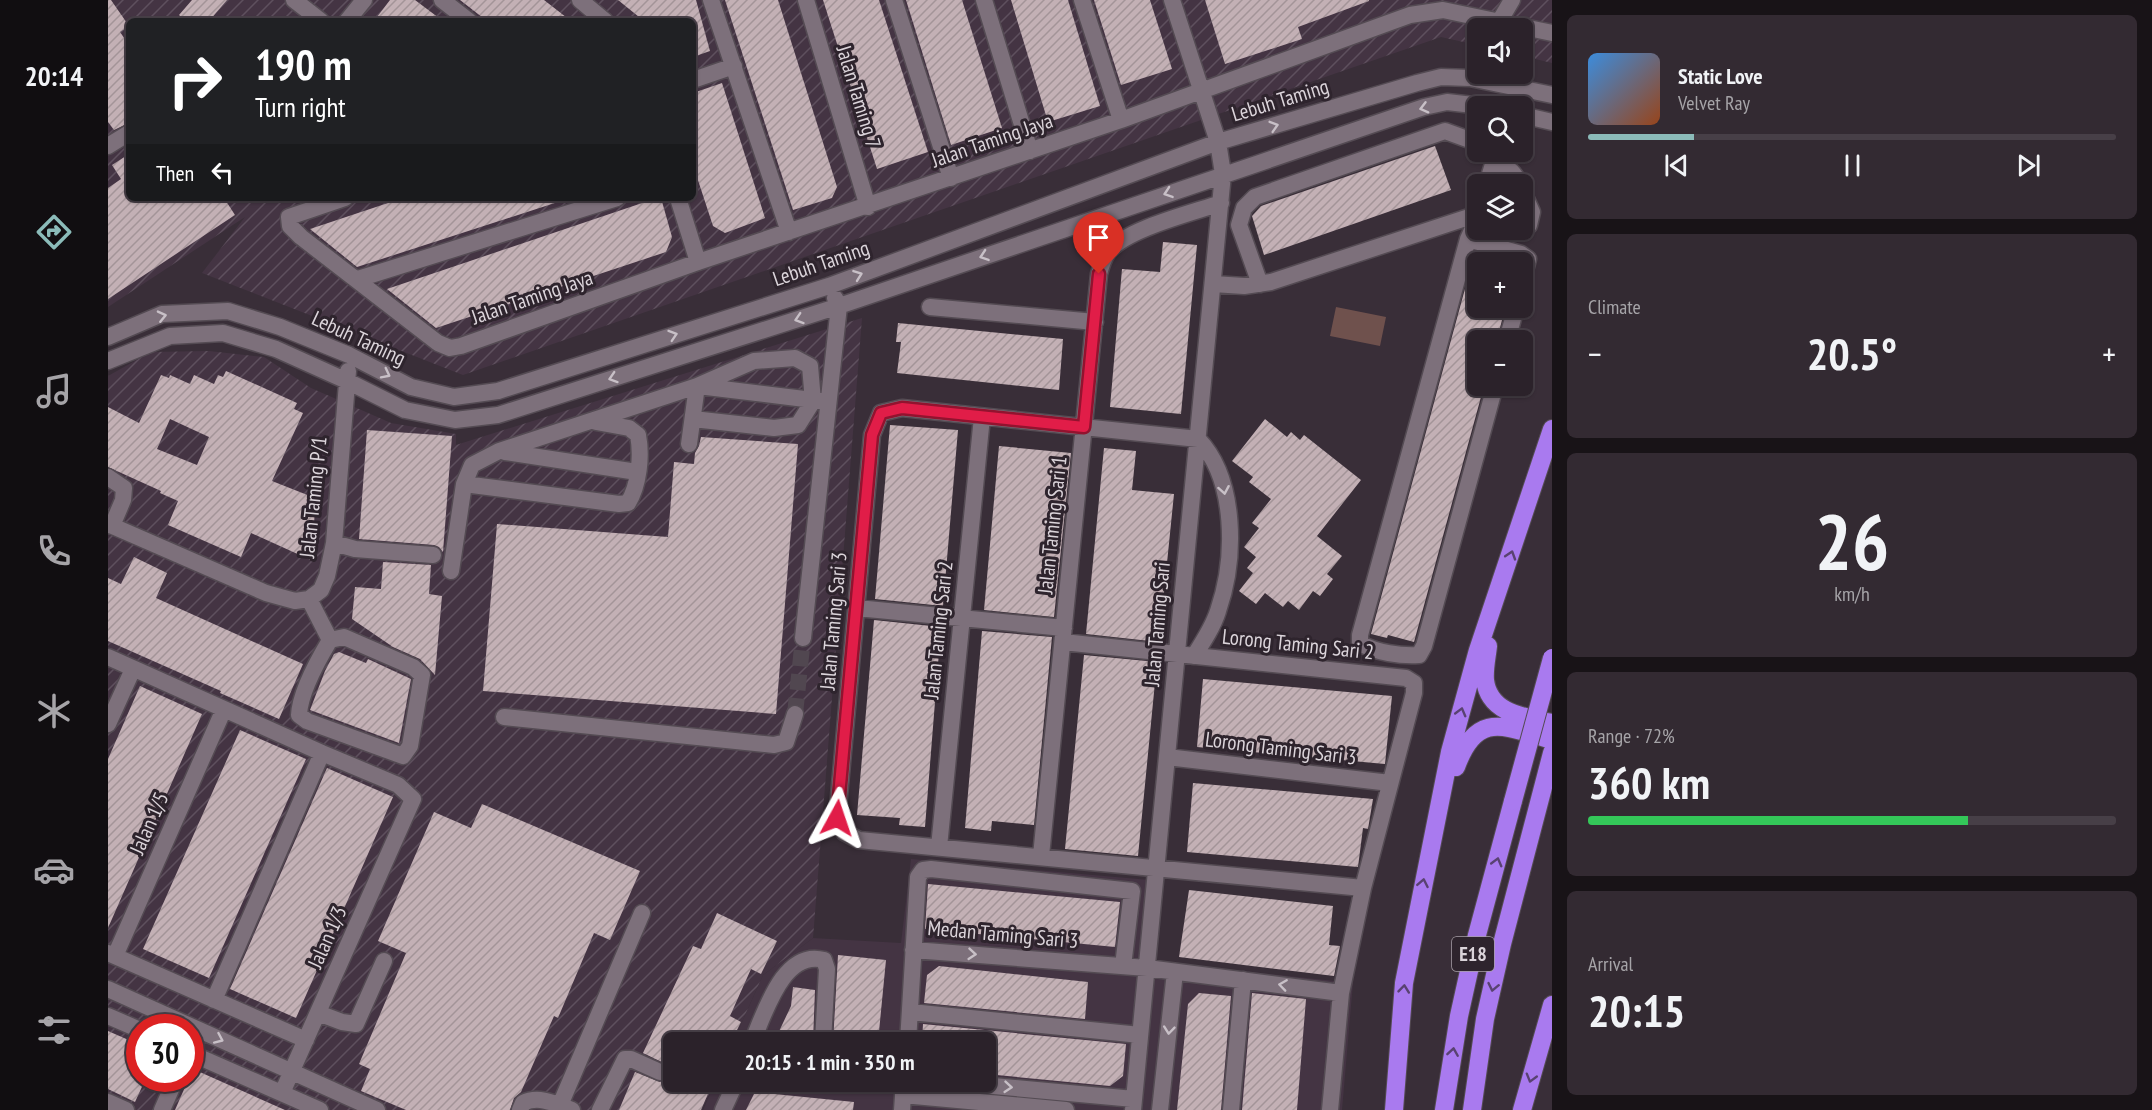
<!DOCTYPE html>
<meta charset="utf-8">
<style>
body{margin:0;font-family:"PT Sans Narrow",sans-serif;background:#332a32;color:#f1f3f6;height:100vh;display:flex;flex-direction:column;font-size:22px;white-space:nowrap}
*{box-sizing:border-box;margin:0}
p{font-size:20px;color:#a6a4a8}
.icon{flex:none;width:33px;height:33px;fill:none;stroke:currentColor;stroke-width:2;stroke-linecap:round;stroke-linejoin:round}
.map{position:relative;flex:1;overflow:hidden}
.panel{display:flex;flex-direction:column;gap:15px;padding:15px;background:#181317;width:600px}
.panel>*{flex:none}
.hud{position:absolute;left:18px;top:18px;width:570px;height:183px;border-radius:9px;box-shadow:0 2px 4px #0004,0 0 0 2px #473f47;background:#202124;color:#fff;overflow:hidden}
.fabs{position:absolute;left:1359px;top:18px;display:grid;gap:12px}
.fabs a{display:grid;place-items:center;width:66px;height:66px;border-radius:9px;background:#2b222a;box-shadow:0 2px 4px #0004,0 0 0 2px #473f47;font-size:30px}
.speed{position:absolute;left:18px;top:1014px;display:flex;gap:12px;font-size:30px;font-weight:700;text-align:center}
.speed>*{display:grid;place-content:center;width:78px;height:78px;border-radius:50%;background:#2b222a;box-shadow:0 2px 4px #0004,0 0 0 2px #473f47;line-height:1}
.speed .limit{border:9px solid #d22;background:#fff;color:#111}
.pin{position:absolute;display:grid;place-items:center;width:51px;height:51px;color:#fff;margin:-62px -26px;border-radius:50% 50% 50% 0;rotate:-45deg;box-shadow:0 0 6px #0007}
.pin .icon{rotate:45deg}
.me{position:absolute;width:66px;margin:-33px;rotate:5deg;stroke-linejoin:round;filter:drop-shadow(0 0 4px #0008)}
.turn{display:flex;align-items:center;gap:21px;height:126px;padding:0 30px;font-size:27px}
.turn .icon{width:78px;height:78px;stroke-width:2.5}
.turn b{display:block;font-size:42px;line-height:51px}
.then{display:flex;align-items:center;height:57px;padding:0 30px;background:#0003;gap:12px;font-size:22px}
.big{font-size:45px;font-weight:800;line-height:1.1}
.panel .widget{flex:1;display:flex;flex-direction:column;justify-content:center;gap:9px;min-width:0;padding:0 21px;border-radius:9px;background:#332a32}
.panel .dial{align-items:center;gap:0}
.dial b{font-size:78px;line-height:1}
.song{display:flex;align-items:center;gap:18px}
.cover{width:72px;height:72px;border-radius:9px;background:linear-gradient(135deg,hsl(210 70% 55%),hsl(20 70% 35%))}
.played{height:6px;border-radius:3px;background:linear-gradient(90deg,#8bbbb9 20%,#473f47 20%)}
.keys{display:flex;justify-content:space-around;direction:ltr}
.heat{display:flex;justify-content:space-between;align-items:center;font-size:33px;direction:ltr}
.charge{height:9px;border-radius:4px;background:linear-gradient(90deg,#34c759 72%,#473f47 0)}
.trip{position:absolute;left:555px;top:1032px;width:333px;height:60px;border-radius:9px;background:#2b222a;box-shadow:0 2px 4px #0004,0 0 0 2px #473f47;font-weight:800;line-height:60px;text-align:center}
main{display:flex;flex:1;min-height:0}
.menu{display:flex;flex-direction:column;width:108px;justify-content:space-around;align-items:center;background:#110e11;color:#a6a4a8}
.menu .icon{width:42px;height:42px}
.menu .selected{color:#8bbbb9}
.menu b{font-size:27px;color:#f1f3f6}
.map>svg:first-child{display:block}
.built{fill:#443443}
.industrial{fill:url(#industrial-furrows);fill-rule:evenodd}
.green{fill:#6f514d}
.building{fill:url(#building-hatch);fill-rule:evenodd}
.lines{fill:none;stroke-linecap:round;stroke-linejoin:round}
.minor-tunnel{stroke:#514750;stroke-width:16;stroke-dasharray:16 8;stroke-linecap:butt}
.minor-casing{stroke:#544b53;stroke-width:19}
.highway-casing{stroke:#544b53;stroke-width:20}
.minor{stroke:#7d707b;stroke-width:16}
.highway{stroke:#a97aef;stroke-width:18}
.highway-bridge-casing{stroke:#544b53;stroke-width:20;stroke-linecap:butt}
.highway-bridge{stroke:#a97aef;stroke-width:18}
.oneway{stroke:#c8c0c7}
.oneway2{stroke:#594271}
.route-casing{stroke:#92132f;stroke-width:15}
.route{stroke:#e11d48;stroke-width:10}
.labels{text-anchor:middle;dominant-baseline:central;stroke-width:6;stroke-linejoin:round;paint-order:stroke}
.shield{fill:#2e242d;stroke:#a79fa6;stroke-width:1.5}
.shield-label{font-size:20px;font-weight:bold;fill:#dbd4da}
.street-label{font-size:21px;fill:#dbd4da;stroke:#2e242d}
</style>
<main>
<nav class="menu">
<b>20:14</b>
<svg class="icon selected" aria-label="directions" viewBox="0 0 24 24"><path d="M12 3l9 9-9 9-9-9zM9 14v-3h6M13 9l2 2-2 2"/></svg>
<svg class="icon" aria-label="music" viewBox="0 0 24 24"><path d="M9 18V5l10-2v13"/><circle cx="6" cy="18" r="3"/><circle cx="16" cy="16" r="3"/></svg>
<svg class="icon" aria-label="phone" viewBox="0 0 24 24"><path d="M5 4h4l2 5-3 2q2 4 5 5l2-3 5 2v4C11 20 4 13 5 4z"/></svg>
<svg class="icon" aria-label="climate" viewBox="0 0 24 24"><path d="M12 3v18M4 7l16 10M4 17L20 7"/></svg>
<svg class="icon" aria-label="car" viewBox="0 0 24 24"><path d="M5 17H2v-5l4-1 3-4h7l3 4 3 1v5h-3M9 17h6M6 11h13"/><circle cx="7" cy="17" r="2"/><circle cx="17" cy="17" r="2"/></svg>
<svg class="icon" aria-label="filters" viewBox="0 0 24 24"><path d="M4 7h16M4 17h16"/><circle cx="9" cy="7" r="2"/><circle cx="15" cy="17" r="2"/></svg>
</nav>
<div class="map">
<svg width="1444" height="1110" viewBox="0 0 1444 1110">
<defs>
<pattern id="industrial-furrows" width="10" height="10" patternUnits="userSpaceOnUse" patternTransform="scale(1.5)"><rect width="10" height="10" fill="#443443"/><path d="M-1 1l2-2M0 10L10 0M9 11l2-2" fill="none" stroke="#5e505e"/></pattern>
<pattern id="building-hatch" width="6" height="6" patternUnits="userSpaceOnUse" patternTransform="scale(1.5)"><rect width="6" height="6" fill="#c3b0b5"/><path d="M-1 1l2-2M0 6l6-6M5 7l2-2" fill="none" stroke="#a39498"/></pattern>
</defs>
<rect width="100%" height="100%" fill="#392e38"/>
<path class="built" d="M 803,859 L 1042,880 L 1032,960 L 1245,983 L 1234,1110 L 595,1110 L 607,1082 L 878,1082 L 878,1042 L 625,1042 L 655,975 L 705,938 L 793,943 Z"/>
<path class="industrial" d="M 0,0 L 1444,0 L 1444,63 L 1415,56 L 1414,28 L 1370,28 L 1369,45 L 1333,37 L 355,375 L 94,273 L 137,217 L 0,307 ZM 21,21 L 585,21 L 585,198 L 21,198 Z
M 754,318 L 705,938 L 655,975 L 625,1042 L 566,1042 L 566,1082 L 607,1082 L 594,1110 L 0,1110 L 0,376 L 43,352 L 101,351 L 156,357 L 203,388 L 283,423 L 348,434 L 348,445 ZM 32,1028 L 82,1028 L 82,1078 L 32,1078 Z"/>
<path class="green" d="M 1228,307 L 1278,317 L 1272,346 L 1222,336 Z"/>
<path class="building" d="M 0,0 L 3,0 L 21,26 L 12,32 L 21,45 L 21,123 L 6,130 L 0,122 Z
M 84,0 L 119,0 L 101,21 L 78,21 L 71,15 Z
M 282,0 L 307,0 L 335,21 L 266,21 Z
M 352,0 L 436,0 L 463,21 L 379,21 Z
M 510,0 L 588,0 L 602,51 L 585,57 L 585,21 L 536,21 Z
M 617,0 L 670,0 L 729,187 L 724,198 L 685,210 Z
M 715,0 L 771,0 L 820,152 L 769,169 Z
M 798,0 L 854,0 L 894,128 L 843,145 Z
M 903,0 L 960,0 L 992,106 L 940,122 Z
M 986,0 L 1042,0 L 1064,69 L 1013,85 Z
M 1097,0 L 1261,0 L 1261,1 L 1190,27 L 1194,39 L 1117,64 Z
M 614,83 L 657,218 L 617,233 L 605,226 L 585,165 L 585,93 Z
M 1327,146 L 1343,190 L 1156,255 L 1144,216 L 1153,206 Z
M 21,154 L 21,198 L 116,198 L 127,215 L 0,299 L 0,188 L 13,179 L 4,165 Z
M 295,198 L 455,198 L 456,200 L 249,267 L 202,229 Z
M 549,198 L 553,198 L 564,237 L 558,252 L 328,328 L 279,289 Z
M 1055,242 L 1089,245 L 1073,414 L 1002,407 L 1014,269 L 1052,272 Z
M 1367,252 L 1399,261 L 1398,262 L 1370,262 L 1370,308 L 1397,308 L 1389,340 L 1370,340 L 1370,386 L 1376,386 L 1306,642 L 1280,635 L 1279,638 L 1263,634 Z
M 790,323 L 955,339 L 951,390 L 789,373 L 793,342 L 788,342 Z
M 118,371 L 189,403 L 186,409 L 195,413 L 164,481 L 207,498 L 205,561 L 143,533 L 133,557 L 60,525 L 70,501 L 52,493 L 53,491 L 0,467 L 0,407 L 31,423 L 53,375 L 61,378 L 62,375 L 82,384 L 86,375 L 106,384 L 110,375 L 115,377 ZM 62,419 L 101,437 L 89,465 L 49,449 Z
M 1157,419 L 1179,437 L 1183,432 L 1192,440 L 1196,435 L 1253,480 L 1209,536 L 1234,556 L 1219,574 L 1225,579 L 1212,596 L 1205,591 L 1191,610 L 1180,601 L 1175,607 L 1157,593 L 1148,604 L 1131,591 L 1145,573 L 1139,568 L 1148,557 L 1136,547 L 1151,528 L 1144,523 L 1163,499 L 1141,482 L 1145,477 L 1124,461 Z
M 782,425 L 850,430 L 835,606 L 767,599 Z
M 259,430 L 344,436 L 335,552 L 331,547 L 326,545 L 251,539 Z
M 593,437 L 690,444 L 668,714 L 375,691 L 389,524 L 560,537 L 566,462 L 586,464 L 587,453 L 591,446 Z
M 891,446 L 963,453 L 946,617 L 876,610 Z
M 996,448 L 1028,451 L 1024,490 L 1066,494 L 1051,642 L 978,634 Z
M 26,557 L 59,573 L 48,598 L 195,664 L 171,719 L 112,693 L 113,691 L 0,641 L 0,578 L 13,584 Z
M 275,562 L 323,565 L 321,594 L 334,596 L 327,675 L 312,659 L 285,647 L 244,619 L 247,587 L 273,589 Z
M 766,620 L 833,627 L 817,827 L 791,825 L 792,818 L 749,815 Z
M 874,631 L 944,637 L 926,825 L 884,821 L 883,831 L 857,828 Z
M 231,652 L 258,663 L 260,659 L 303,679 L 291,743 L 202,710 L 217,671 L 226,654 Z
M 976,655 L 1049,662 L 1030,856 L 957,849 Z
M 1095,679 L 1284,696 L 1277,764 L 1089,747 Z
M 32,686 L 94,714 L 0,928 L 0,759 Z
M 132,730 L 198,759 L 101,978 L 35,949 Z
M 219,768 L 285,797 L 188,1018 L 122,989 Z
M 1085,783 L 1265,799 L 1260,829 L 1255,828 L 1250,867 L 1079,852 Z
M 374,804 L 532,871 L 502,940 L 486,933 L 450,1018 L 446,1016 L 413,1092 L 406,1098 L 402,1110 L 298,1110 L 253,1091 L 262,1069 L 251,1064 L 298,953 L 270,941 L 326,812 L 363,828 Z
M 820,884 L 1012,902 L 1007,947 L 817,929 Z
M 1081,890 L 1225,906 L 1221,945 L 1232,946 L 1226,976 L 1071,957 Z
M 609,913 L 669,941 L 653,974 L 643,969 L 622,1016 L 633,1022 L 623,1042 L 566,1042 L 566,1082 L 605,1082 L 593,1110 L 511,1110 L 527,1072 L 552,1082 L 561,1077 L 562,1072 L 560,1065 L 535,1053 L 585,946 L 593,949 Z
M 730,955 L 778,960 L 770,1042 L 725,1042 Z
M 831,966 L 980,982 L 977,1019 L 816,1003 L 819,975 Z
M 685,987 L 707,990 L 705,1042 L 666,1042 L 683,1006 Z
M 1091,993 L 1123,996 L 1113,1110 L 1069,1110 L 1080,1004 Z
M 1144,993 L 1198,999 L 1189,1110 L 1134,1110 Z
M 815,1024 L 1018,1044 L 1015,1076 L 1002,1086 L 878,1074 L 878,1042 L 814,1042 Z
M 0,1031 L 32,1045 L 32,1078 L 38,1078 L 27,1102 L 0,1089 Z
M 85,1069 L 177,1110 L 67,1110 L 81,1078 L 82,1078 Z
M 647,1092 L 746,1102 L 745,1110 L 638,1110 Z"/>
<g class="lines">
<path class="minor-tunnel" d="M 687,714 L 695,638"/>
<g class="minor-casing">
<path id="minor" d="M 186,0 L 213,21
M 334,0 L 361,21
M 472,0 L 497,21
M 603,0 L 681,232
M 698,0 L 760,207
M 786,0 L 843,178
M 876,0 L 922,151
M 974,0 L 1013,120
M 239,21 L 256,0
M 1391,22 L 1404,0
M 585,80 L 626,66
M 1414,115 L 1444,122
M 0,146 L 21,133
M 1385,164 C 1402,168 1404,169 1412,184
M 1379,184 L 1385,164 L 1384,152
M 1414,190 L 1424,212 L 1421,225 L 1414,226
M 237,198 L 181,217 L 182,226 L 193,237 L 330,343 L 342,348 L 353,346 L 590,262 L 1013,120 L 1302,15 L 1335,10 L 1444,33
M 570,198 L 590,262
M 1370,217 L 1360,239 L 1252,635 L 1252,643 C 1268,653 1293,656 1311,655 L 1316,646 L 1387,386
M 1360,239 L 1413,254 L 1420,259 L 1414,282
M 250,279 L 509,198
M 1105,284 L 1136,286 L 1163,282 L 1370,214
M 1152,284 L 1131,225 L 1136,208 L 1147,197 L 1337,131 L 1370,143
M 822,307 L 987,322
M 0,337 L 54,314 L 120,311 L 172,327 L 241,355 L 303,387 L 346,397 L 390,391 L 721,286 L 1110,142 L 1309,83 L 1333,77 L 1362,78 L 1444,95
M 1399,340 L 1408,308
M 0,361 L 62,336 L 115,333 L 168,349 L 239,381 L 297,410 L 347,420 L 390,415 L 731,306 L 1316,107 L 1339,102 L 1374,106
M 590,386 L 713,401
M 581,444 L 589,386
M 397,452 L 529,472
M 0,477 L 16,488 L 15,500 L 4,526
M 356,484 L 511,504 L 520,503 C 531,485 534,456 530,435 L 521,428 L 488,422
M 0,524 L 158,593 L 187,601 L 201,599 L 213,590 L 219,576 L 226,543 L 240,371
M 226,543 L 247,549 L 325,555
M 343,571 L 356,484 L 364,465 L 391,451 L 589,386 L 646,361 L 687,358 L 702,366 L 705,401 L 690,425 L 666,428 L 585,419
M 201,599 L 222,640
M 749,608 L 956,628
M 236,637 L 305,667 L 314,675 L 302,746 L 295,756 L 199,721 L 191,715 C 192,693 210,660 222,640 Z
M 695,638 L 731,306 L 727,298
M 955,642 L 1298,678 L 1306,683 L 1306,693 L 1255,888 L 1233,993 L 1222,1110
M 1086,656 C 1095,642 1105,627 1110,611 C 1128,559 1129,480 1090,439 L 794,408 L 773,413 L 764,435 L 729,818 L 736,832 L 751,840 L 1255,888
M 0,657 L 214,753 L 290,785 L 305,799 L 174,1093
M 396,717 L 666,745 L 678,742 L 687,714
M 0,724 L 25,669
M 1059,757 L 1282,783
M 831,847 L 874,417
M 933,856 L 991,274 C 993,266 995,259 1000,252 C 1018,229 1084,213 1113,203
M 805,950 L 1039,968 L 1233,993
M 0,953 L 198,1040
M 7,956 L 116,709
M 0,989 L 269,1110
M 106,1000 L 214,753
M 803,1012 L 1032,1035
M 210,1013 L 234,1022 L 248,1024 L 276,961
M 0,1016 L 32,1030
M 644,1042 C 657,1013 675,949 716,960 L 719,969 L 715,1042
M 800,1042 L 810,877 L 815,870 L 823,869 L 1024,891 L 1015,966
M 82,1053 L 212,1110
M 842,1082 L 1026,1099
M 795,1095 L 958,1110
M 0,1102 L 18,1110
M 54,1110 L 68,1078
M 412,1110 L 415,1103 C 431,1095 448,1104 464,1110
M 450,1110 L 534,913
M 492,1110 L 517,1059 L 523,1059 L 552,1072
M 615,1110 L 628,1082
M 794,1110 L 796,1082
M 1025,1110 L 1115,174 L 1110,142 L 1064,0
M 1052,1110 L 1067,972
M 1123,1110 L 1135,980"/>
</g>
<g class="highway-casing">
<path id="highway" d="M 1380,646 C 1379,656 1376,669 1377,680 C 1381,714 1417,717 1444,723
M 1348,767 C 1369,709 1397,727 1444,740
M 1286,1110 L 1296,983 L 1342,752 L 1370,650 L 1444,429
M 1336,1110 L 1351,1016 L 1369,935 L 1405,801
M 1364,1110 L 1377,1019 L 1394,944 L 1444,753
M 1414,1110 L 1444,1005"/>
</g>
<use href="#minor" class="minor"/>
<use href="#highway" class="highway"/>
<g class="highway-bridge-casing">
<path id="highway-bridge" d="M 1405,801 L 1444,658"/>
</g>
<use href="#highway-bridge" class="highway-bridge"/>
</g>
<defs><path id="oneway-chevron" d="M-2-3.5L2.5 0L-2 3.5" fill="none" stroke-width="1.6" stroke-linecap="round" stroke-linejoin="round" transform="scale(1.5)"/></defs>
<g class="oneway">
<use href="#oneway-chevron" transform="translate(1316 108) rotate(165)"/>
<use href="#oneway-chevron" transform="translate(1166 126) rotate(-17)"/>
<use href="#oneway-chevron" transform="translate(1060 193) rotate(161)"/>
<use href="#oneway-chevron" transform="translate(876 256) rotate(161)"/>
<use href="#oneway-chevron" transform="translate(750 275) rotate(-20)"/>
<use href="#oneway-chevron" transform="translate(54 316) rotate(-13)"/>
<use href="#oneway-chevron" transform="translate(691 319) rotate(162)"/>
<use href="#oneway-chevron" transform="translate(565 335) rotate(-18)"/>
<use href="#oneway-chevron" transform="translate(278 374) rotate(27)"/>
<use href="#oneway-chevron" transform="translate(505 378) rotate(162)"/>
<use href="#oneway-chevron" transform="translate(1116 490) rotate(80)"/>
<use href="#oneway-chevron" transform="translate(864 954) rotate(5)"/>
<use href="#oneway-chevron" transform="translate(1175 985) rotate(-172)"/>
<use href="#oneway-chevron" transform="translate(1061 1030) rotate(96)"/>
<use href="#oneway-chevron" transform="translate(111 1039) rotate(24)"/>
<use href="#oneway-chevron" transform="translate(900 1087) rotate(5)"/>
</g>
<g class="oneway2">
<use href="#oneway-chevron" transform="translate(1403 555) rotate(-72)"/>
<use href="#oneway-chevron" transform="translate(1353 712) rotate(-75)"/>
<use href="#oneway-chevron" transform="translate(1389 862) rotate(-75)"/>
<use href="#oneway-chevron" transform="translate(1315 883) rotate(-79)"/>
<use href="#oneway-chevron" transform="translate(1385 987) rotate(102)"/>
<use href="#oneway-chevron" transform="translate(1296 989) rotate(-84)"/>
<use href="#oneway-chevron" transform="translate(1345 1052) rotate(-81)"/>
<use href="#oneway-chevron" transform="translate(1423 1078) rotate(106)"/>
</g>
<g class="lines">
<g class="route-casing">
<path id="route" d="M 729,818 L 764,435 L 773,413 L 794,408 L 976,427 L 991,274"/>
</g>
<use href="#route" class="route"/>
</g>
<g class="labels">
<rect class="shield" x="1344" y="937" width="42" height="34" rx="4.5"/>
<g class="shield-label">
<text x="1365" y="954">E18</text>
</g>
<g class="street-label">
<text transform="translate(751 97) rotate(73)">Jalan Taming 7</text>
<text transform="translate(1172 100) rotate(-17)">Lebuh Taming</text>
<text transform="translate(884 140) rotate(-19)">Jalan Taming Jaya</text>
<text transform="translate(713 263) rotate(-19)">Lebuh Taming</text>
<text transform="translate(424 297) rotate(-19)">Jalan Taming Jaya</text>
<text transform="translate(251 338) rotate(25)">Lebuh Taming</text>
<text transform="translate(205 497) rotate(-84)">Jalan Taming P/1</text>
<text transform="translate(944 525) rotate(-84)">Jalan Taming Sari 1</text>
<text transform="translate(725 621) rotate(-85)">Jalan Taming Sari 3</text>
<text transform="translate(1049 624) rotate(-85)">Jalan Taming Sari</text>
<text transform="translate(830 630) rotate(-84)">Jalan Taming Sari 2</text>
<text transform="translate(1190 644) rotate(6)">Lorong Taming Sari 2</text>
<text transform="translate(1173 748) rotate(7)">Lorong Taming Sari 3</text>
<text transform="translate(41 823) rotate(-66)">Jalan 1/5</text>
<text transform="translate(895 934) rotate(5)">Medan Taming Sari 3</text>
<text transform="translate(219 937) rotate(-66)">Jalan 1/3</text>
</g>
</g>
</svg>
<div class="fabs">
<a><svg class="icon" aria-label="sound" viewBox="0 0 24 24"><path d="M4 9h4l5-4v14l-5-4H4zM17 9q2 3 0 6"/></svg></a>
<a><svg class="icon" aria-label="search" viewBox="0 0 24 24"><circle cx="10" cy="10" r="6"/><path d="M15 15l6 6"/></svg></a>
<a><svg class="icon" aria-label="layers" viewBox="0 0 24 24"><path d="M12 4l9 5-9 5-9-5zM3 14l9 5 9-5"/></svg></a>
<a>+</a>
<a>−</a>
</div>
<div class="speed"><div class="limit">30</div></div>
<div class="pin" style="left:991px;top:274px;background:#d93025"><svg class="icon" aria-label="arrive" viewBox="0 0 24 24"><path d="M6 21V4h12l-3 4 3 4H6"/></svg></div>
<svg class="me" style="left:729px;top:818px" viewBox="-20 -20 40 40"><path d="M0-17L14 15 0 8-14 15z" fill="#e11d48" stroke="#fff" stroke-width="4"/></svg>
<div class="trip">20:15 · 1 min · 350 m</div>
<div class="hud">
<div class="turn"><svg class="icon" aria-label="right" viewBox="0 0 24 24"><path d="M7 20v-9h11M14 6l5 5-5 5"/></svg><div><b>190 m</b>Turn right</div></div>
<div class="then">Then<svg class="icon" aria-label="left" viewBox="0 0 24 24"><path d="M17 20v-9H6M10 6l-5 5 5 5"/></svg></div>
</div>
</div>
<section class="panel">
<div class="widget">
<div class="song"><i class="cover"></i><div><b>Static Love</b><p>Velvet Ray</p></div></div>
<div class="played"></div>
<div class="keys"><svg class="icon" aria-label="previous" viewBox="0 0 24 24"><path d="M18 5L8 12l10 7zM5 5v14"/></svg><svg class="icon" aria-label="pause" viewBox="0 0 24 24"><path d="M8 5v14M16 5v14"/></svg><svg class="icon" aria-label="next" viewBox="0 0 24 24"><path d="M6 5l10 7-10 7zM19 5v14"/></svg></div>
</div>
<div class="widget"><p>Climate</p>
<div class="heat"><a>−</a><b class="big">20.5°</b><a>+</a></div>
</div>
<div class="widget dial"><b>26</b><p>km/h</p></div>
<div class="widget"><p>Range · 72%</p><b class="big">360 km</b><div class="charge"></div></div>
<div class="widget"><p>Arrival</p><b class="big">20:15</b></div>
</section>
</main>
